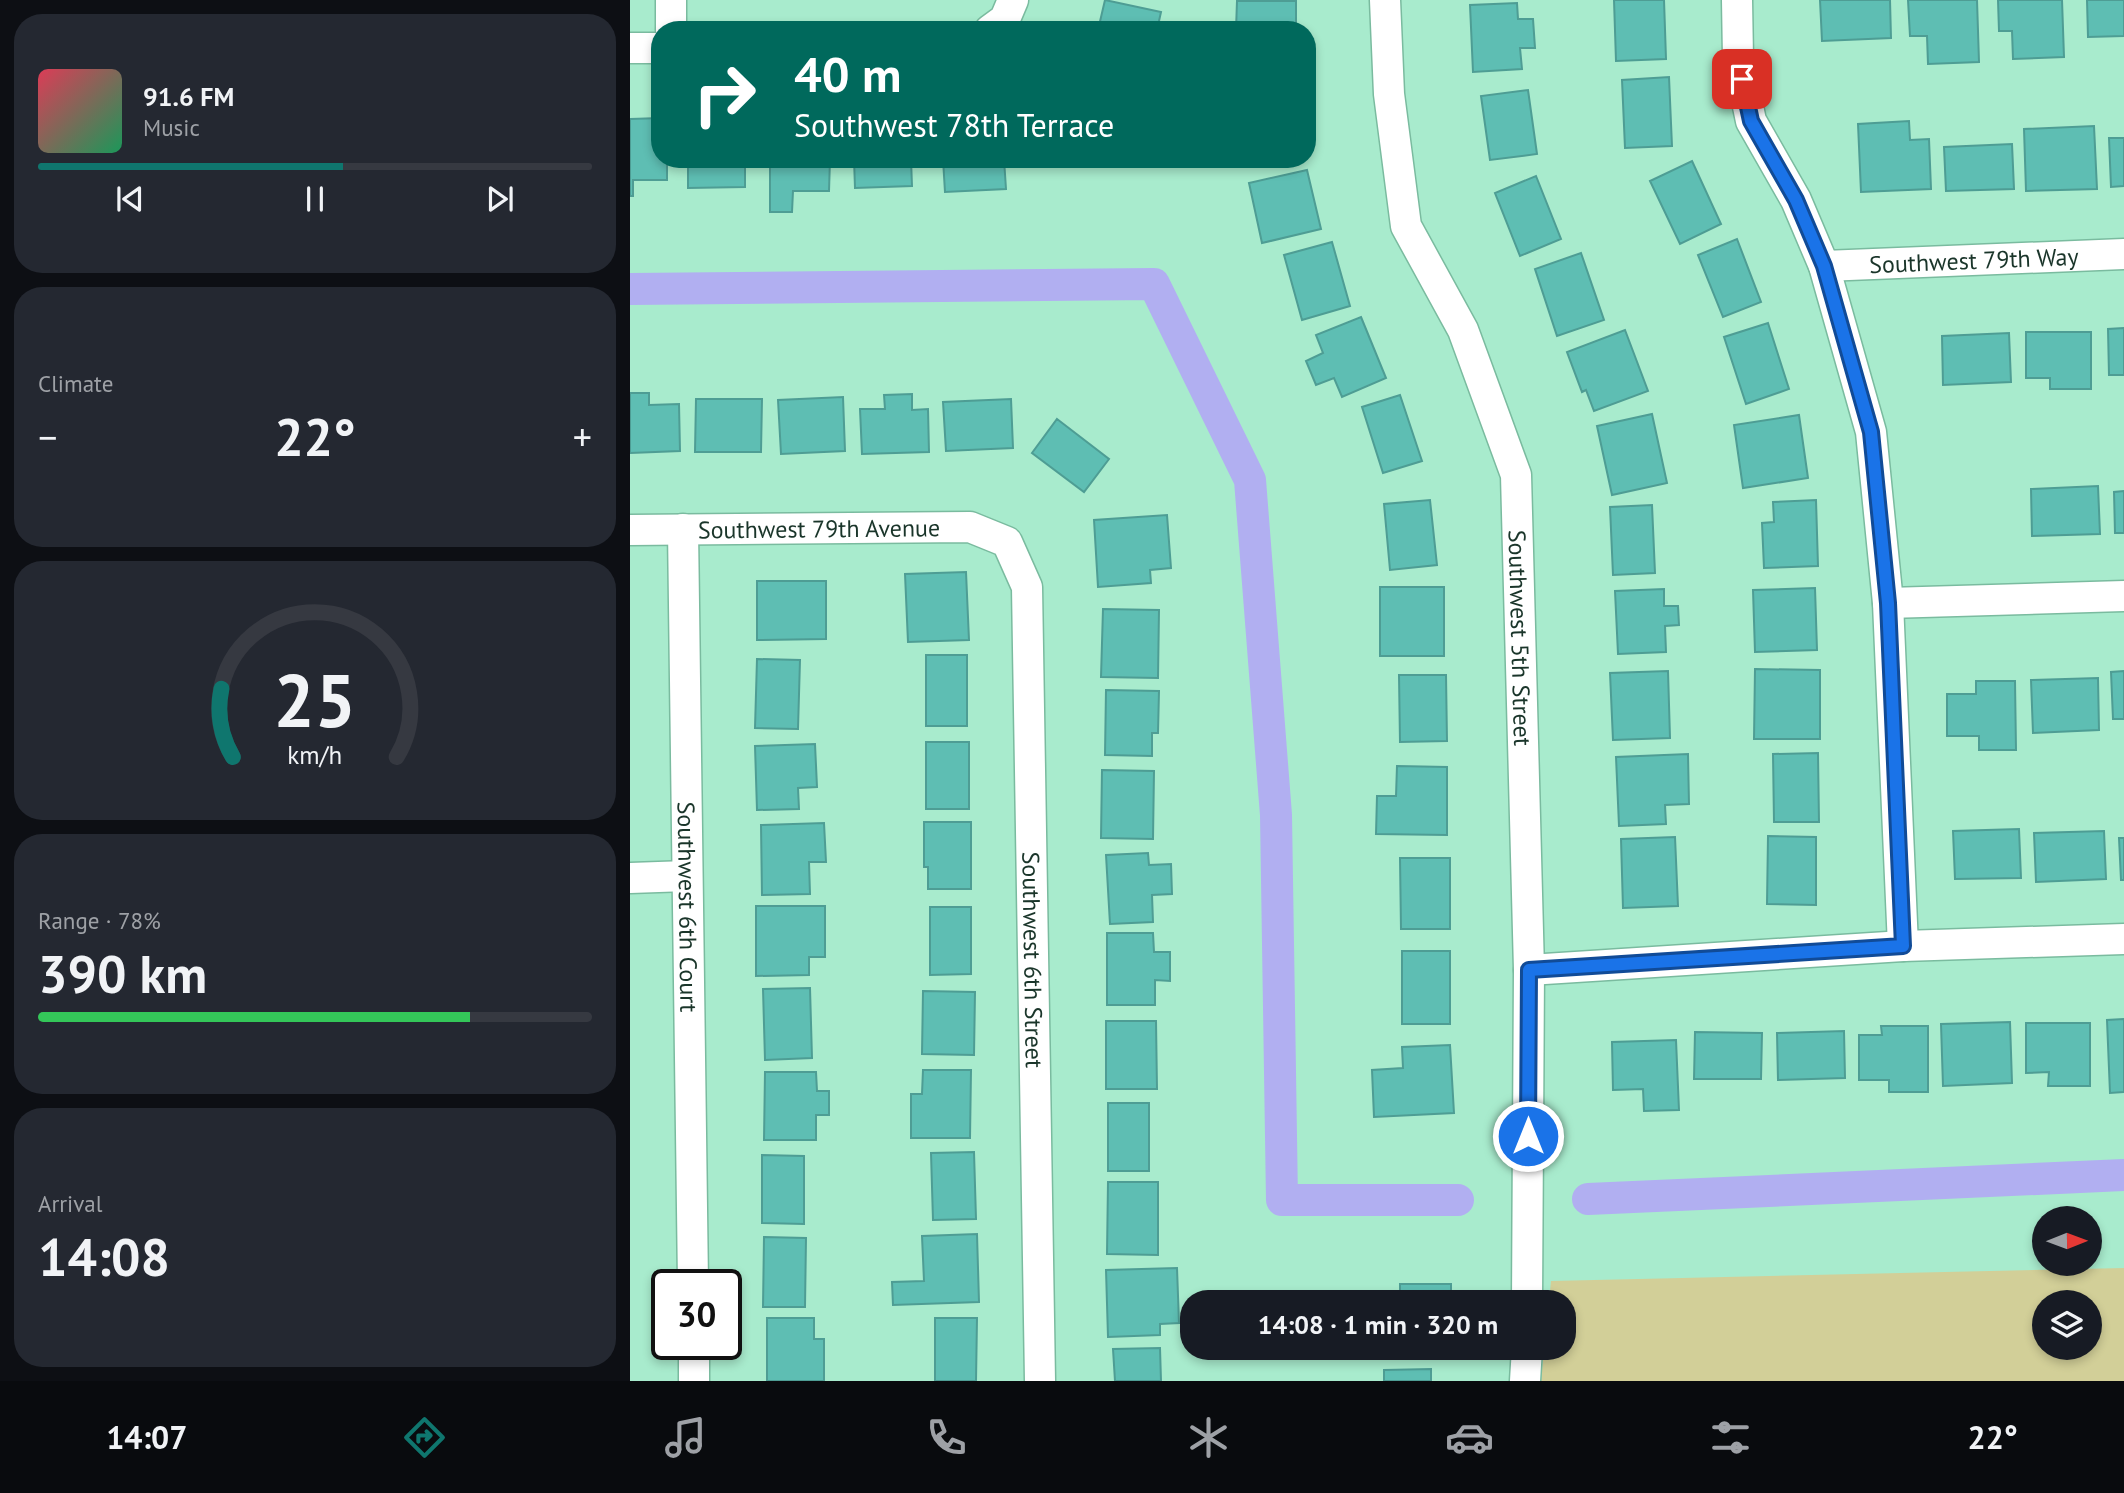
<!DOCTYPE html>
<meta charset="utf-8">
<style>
body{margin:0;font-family:"PT Sans",sans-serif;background:#242831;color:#f1f3f6;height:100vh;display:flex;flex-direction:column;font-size:26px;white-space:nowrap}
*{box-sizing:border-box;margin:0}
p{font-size:23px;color:#9ea1a6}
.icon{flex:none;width:38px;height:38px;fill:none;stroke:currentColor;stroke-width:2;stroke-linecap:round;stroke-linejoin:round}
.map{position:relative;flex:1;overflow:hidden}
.side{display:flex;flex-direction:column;gap:14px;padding:14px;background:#0d0f14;width:630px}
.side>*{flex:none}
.top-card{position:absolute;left:21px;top:21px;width:665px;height:147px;border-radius:28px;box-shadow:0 4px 10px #0003;background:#00695c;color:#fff;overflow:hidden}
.needle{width:46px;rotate:89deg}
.tools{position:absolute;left:1402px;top:1206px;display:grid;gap:14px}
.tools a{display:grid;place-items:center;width:70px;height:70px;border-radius:50%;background:#171b24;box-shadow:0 4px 10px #0003;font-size:35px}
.speed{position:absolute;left:21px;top:1269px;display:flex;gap:14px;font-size:35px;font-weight:700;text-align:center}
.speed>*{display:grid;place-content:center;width:91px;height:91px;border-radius:50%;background:#171b24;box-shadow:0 4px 10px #0003;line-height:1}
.speed .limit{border:4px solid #111;border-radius:10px;background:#fff;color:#111}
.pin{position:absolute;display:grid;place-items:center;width:60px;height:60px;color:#fff;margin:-30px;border-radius:14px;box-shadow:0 4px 10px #0006}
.me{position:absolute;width:77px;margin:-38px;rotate:0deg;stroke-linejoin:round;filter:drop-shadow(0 0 5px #0008)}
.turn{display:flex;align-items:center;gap:24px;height:147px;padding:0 28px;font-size:32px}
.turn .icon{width:91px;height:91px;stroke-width:2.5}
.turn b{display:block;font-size:49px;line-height:60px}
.big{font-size:52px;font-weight:700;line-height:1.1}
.side .widget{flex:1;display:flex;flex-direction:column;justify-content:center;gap:10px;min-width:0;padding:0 24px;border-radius:28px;background:#242831}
.side .dial{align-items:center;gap:0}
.dial svg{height:182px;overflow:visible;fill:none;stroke:#363941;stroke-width:7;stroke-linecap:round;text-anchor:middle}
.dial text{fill:#f1f3f6;stroke:none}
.song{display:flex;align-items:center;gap:21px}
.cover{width:84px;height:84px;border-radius:10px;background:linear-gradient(135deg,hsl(350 70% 55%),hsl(150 70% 35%))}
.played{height:7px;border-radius:4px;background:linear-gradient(90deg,#0f766e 55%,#363941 55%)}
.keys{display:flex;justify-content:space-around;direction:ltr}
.heat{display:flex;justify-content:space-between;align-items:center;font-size:38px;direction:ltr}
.charge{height:10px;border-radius:5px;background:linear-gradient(90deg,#34c759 78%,#363941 0)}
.trip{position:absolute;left:550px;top:1290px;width:396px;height:70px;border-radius:28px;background:#171b24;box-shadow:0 4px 10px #0003;font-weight:700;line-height:70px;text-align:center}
.tab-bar{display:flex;height:112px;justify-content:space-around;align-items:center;background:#090b0e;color:#9ea1a6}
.tab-bar .icon{width:49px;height:49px}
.tab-bar .on{color:#0f766e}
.tab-bar b{font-size:32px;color:#f1f3f6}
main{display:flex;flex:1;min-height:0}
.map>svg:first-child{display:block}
.green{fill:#d2cf98;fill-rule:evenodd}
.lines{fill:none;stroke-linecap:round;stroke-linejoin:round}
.canal{stroke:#b1aff1;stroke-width:32}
.building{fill:#5ebeb3;stroke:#4e9d94;stroke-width:2}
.street-casing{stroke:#7abb9f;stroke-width:33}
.street{stroke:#fff;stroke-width:30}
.route-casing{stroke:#114b97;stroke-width:18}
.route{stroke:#1a73e8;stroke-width:12}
.labels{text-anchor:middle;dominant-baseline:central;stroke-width:7;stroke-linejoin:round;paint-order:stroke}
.street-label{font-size:24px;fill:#1a352a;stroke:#f2fef8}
</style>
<main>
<section class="side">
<div class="widget">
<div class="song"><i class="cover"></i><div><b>91.6 FM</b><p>Music</p></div></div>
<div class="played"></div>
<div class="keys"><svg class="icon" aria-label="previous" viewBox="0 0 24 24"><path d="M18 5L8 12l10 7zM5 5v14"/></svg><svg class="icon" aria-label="pause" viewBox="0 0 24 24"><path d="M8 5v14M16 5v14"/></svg><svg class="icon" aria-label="next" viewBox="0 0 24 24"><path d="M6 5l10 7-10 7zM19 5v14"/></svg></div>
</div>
<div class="widget"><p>Climate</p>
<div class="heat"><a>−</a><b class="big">22°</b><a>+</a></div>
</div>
<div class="widget dial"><svg viewBox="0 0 100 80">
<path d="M14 69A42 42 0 1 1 86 69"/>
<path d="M14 69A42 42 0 0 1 9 39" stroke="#0f766e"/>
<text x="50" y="56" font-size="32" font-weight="700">25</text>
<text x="50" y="72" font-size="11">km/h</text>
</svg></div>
<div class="widget"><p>Range · 78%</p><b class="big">390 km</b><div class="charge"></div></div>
<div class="widget"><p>Arrival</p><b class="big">14:08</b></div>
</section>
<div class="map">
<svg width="1494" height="1381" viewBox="0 0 1494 1381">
<rect width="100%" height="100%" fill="#a8ebcd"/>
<path class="green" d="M 1494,1268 L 1494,1381 L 911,1381 L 914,1348 L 933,1348 L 933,1302 L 919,1302 L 921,1281 ZM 1414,1302 L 1460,1302 L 1460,1348 L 1414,1348 Z"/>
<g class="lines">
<path class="canal" d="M 0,289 L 524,284 L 620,480 L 646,815 L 652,1200 L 828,1200
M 958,1199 L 1494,1175"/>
</g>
<path class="building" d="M 475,0 L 531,12 L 527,30 L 468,30 Z
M 984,0 L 1034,0 L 1036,59 L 986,61 Z
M 1190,0 L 1260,0 L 1261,38 L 1192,41 Z
M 1278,0 L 1347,0 L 1349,62 L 1298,64 L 1297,36 L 1280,36 Z
M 1368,0 L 1432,0 L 1434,57 L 1383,59 L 1382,31 L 1369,31 Z
M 1457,0 L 1494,0 L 1494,36 L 1458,37 Z
M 607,1 L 666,1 L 666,30 L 606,30 Z
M 887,3 L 888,19 L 903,19 L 905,48 L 890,48 L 892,69 L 843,72 L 840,5 Z
M 1039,77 L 1042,146 L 995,148 L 992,80 Z
M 898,90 L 907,154 L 860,160 L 851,96 Z
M 30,118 L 30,159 L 37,159 L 37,180 L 3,180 L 3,196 L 0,196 L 0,119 Z
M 1279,121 L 1280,140 L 1299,139 L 1301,189 L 1231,192 L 1228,124 Z
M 1464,126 L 1467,189 L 1396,191 L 1394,129 Z
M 1479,138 L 1494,138 L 1494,186 L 1481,187 Z
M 1382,144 L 1384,189 L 1316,191 L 1314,147 Z
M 58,159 L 115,159 L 115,187 L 58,188 Z
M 140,159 L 200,159 L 199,191 L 163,191 L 162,212 L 140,212 Z
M 224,159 L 281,159 L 282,186 L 225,188 Z
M 313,159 L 374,159 L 376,189 L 315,192 Z
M 1062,161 L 1091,224 L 1050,244 L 1020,181 Z
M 677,170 L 691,229 L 632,243 L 619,183 Z
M 906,176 L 931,239 L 890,256 L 865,193 Z
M 1107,239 L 1131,302 L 1093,317 L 1068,255 Z
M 702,242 L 720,306 L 672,320 L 654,255 Z
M 951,253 L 974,320 L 927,336 L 905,269 Z
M 731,317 L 756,378 L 712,397 L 704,378 L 686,385 L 676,361 L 693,353 L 686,335 Z
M 1138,323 L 1159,389 L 1116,404 L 1094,337 Z
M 1494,328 L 1494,375 L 1479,375 L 1478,329 Z
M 995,330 L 1018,391 L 964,411 L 956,390 L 952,392 L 937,352 Z
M 1396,332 L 1461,332 L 1461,389 L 1420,389 L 1420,378 L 1396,378 Z
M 1379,333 L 1381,382 L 1313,385 L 1312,336 Z
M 0,393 L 19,393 L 19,405 L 49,404 L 50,451 L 0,453 Z
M 282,394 L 282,410 L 298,409 L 299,452 L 232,454 L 230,409 L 255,409 L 254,395 Z
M 770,395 L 792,461 L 753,473 L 732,407 Z
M 213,397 L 215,451 L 151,454 L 148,400 Z
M 66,399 L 132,399 L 131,452 L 65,452 Z
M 381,399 L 383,448 L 316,451 L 313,402 Z
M 1022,414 L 1037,483 L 982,495 L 967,426 Z
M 1169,415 L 1178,478 L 1113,488 L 1104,425 Z
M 427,419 L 479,459 L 454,492 L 402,453 Z
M 1468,486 L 1470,534 L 1402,536 L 1401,489 Z
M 1494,491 L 1494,533 L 1485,533 L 1484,492 Z
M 800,500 L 807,565 L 760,570 L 754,504 Z
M 1186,500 L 1188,566 L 1134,568 L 1132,523 L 1144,522 L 1143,502 Z
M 1022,505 L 1025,573 L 983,575 L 980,507 Z
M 537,515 L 541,568 L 520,570 L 521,583 L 468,587 L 464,520 Z
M 336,572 L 339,640 L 278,642 L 275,574 Z
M 127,581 L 196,581 L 196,639 L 127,640 Z
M 750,587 L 814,587 L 814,656 L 750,656 Z
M 1185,588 L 1187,650 L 1125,652 L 1123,590 Z
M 1034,589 L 1034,606 L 1048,606 L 1049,625 L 1035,626 L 1036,652 L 988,654 L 985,591 Z
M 473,609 L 529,610 L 528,678 L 471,677 Z
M 296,655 L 337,655 L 337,726 L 296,726 Z
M 127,659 L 170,660 L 168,729 L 125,728 Z
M 1125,669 L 1190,670 L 1190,739 L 1124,739 Z
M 1038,671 L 1040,738 L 983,740 L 980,673 Z
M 1494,671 L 1494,719 L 1483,719 L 1481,672 Z
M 769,675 L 816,675 L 817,741 L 770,742 Z
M 1468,678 L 1469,730 L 1403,733 L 1401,680 Z
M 1346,681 L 1385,681 L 1386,750 L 1349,750 L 1349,736 L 1317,736 L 1317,694 L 1346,694 Z
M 476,690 L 529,691 L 528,733 L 522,733 L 522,756 L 475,755 Z
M 296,742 L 339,742 L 339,809 L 296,809 Z
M 185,744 L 187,787 L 168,788 L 169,809 L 127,810 L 125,746 Z
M 1188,753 L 1189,822 L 1144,822 L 1143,754 Z
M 1058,754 L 1059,804 L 1035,805 L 1036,824 L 989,826 L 986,757 Z
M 767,766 L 817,767 L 817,835 L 746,834 L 747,796 L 766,796 Z
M 472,770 L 524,771 L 523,839 L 471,838 Z
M 294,822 L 341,822 L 341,889 L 298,889 L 298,867 L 294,867 Z
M 194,823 L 196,862 L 179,862 L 180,894 L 132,895 L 131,825 Z
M 1389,829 L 1391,878 L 1325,879 L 1323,831 Z
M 1474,831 L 1476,879 L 1406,882 L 1404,833 Z
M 1138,836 L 1186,837 L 1186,905 L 1137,904 Z
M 1045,837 L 1048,906 L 993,908 L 991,839 Z
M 1489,838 L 1494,838 L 1494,880 L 1491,880 Z
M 518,853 L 519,865 L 541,864 L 542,894 L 522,895 L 523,922 L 480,924 L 476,855 Z
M 770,858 L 820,858 L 820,929 L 771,929 Z
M 126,906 L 195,906 L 195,957 L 179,957 L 179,975 L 126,976 Z
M 300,907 L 341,907 L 341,974 L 300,975 Z
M 477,933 L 523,933 L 524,952 L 540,952 L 540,981 L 525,980 L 525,1005 L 477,1005 Z
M 772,951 L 820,951 L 820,1024 L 772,1024 Z
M 180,988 L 182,1058 L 135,1060 L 133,989 Z
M 293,991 L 345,992 L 344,1055 L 292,1054 Z
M 1494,1019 L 1494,1092 L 1480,1093 L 1477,1020 Z
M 476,1021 L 526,1021 L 527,1089 L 476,1089 Z
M 1380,1022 L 1382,1083 L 1313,1086 L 1311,1024 Z
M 1396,1023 L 1460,1023 L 1460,1086 L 1418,1086 L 1419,1072 L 1396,1073 Z
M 1251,1026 L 1298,1026 L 1298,1092 L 1259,1092 L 1259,1080 L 1229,1080 L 1229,1035 L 1252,1035 Z
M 1214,1031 L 1215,1078 L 1148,1080 L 1147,1033 Z
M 1065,1032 L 1132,1033 L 1131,1079 L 1064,1079 Z
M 1046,1040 L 1049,1110 L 1014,1111 L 1013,1089 L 983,1090 L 982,1042 Z
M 820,1045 L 824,1113 L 744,1117 L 742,1070 L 773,1068 L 772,1047 Z
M 293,1070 L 341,1070 L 340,1138 L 281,1138 L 281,1094 L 292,1094 Z
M 135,1072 L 186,1072 L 187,1091 L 199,1091 L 199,1115 L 186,1115 L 186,1140 L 134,1140 Z
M 478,1103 L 519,1103 L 519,1171 L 478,1171 Z
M 344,1152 L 346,1219 L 303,1220 L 301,1153 Z
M 132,1155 L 174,1156 L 174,1224 L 132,1223 Z
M 478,1182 L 528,1182 L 528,1255 L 477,1254 Z
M 347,1234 L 349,1302 L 263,1305 L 262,1282 L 294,1281 L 292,1236 Z
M 134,1237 L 176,1238 L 175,1307 L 133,1307 Z
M 547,1268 L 549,1323 L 530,1324 L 530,1335 L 478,1337 L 476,1270 Z
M 770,1284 L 821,1284 L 821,1302 L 770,1302 Z
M 137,1318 L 184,1318 L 184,1339 L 194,1339 L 194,1381 L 137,1381 Z
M 305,1318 L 347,1318 L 346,1381 L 305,1381 Z
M 530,1348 L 531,1381 L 485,1381 L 483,1349 Z
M 758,1348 L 821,1348 L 821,1355 L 758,1354 Z
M 801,1369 L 801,1381 L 754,1381 L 754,1370 Z"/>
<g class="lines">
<g class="street-casing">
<g id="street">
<path d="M 41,0 L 41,30"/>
<path id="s1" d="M 755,0 L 759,94 L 776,226 L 833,330 L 886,475 L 899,970 L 897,1302"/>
<path d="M 1107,0 L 1108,58 L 1121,121 L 1166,200 L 1194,266 L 1241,432 L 1258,603 L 1273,946"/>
<path d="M 360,30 L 375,19 L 383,0"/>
<path d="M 0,48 L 30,48"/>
<path id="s2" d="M 1194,266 L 1494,254"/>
<path id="s3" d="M 53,529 L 63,1284"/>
<path id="s4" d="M 0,530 L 340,527 L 377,542 L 397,587 L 410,1381"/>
<path d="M 1258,603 L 1494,596"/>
<path d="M 0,878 L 57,876"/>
<path d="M 899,970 L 1273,946 L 1494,939"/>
<path d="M 64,1344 L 64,1381"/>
<path d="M 895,1381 L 897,1348"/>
</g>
</g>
<use href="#street" class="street"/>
</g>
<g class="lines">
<g class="route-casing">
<path id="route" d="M 898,1136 L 899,970 L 1273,946 L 1258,603 L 1241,432 L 1194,266 L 1166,200 L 1121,121 L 1112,79"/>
</g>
<use href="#route" class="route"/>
</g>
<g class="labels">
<g class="street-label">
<text stroke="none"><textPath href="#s2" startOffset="150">Southwest 79th Way</textPath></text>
<text stroke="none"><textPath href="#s4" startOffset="189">Southwest 79th Avenue</textPath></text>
<text stroke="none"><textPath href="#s1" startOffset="663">Southwest 5th Street</textPath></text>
<text stroke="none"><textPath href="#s3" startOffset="378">Southwest 6th Court</textPath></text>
<text stroke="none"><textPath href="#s4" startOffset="802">Southwest 6th Street</textPath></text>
</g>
</g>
</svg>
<div class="tools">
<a><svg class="needle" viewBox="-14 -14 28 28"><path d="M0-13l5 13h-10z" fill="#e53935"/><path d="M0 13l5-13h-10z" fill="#9ea1a6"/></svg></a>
<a><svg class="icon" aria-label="layers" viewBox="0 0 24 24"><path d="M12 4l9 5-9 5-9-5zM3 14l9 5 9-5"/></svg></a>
</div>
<div class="speed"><div class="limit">30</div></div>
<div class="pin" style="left:1112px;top:79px;background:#d93025"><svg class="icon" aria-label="arrive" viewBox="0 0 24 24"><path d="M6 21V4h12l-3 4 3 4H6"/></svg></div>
<svg class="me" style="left:898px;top:1136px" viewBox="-20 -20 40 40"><circle r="17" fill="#1a73e8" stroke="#fff" stroke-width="3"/><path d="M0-11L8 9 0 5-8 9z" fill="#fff"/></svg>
<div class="trip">14:08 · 1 min · 320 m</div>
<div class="top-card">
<div class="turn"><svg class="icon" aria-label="right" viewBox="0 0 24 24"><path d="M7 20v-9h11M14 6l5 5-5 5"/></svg><div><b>40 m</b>Southwest 78th Terrace</div></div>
</div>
</div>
</main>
<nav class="tab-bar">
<b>14:07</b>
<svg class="icon on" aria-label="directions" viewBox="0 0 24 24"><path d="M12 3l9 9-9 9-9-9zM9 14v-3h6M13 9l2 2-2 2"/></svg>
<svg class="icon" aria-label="music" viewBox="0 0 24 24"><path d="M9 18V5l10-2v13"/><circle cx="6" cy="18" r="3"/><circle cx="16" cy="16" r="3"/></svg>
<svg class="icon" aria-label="phone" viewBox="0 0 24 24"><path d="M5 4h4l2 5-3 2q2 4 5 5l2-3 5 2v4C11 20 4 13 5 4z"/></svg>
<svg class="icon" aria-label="climate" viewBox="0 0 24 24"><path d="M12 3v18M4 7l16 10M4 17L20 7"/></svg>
<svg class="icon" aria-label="car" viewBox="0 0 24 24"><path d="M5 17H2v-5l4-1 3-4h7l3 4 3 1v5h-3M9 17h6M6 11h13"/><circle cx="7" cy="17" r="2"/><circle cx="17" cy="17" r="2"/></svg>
<svg class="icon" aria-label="filters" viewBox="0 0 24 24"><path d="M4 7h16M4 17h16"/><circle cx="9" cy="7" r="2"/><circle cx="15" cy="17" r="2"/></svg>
<b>22°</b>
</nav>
